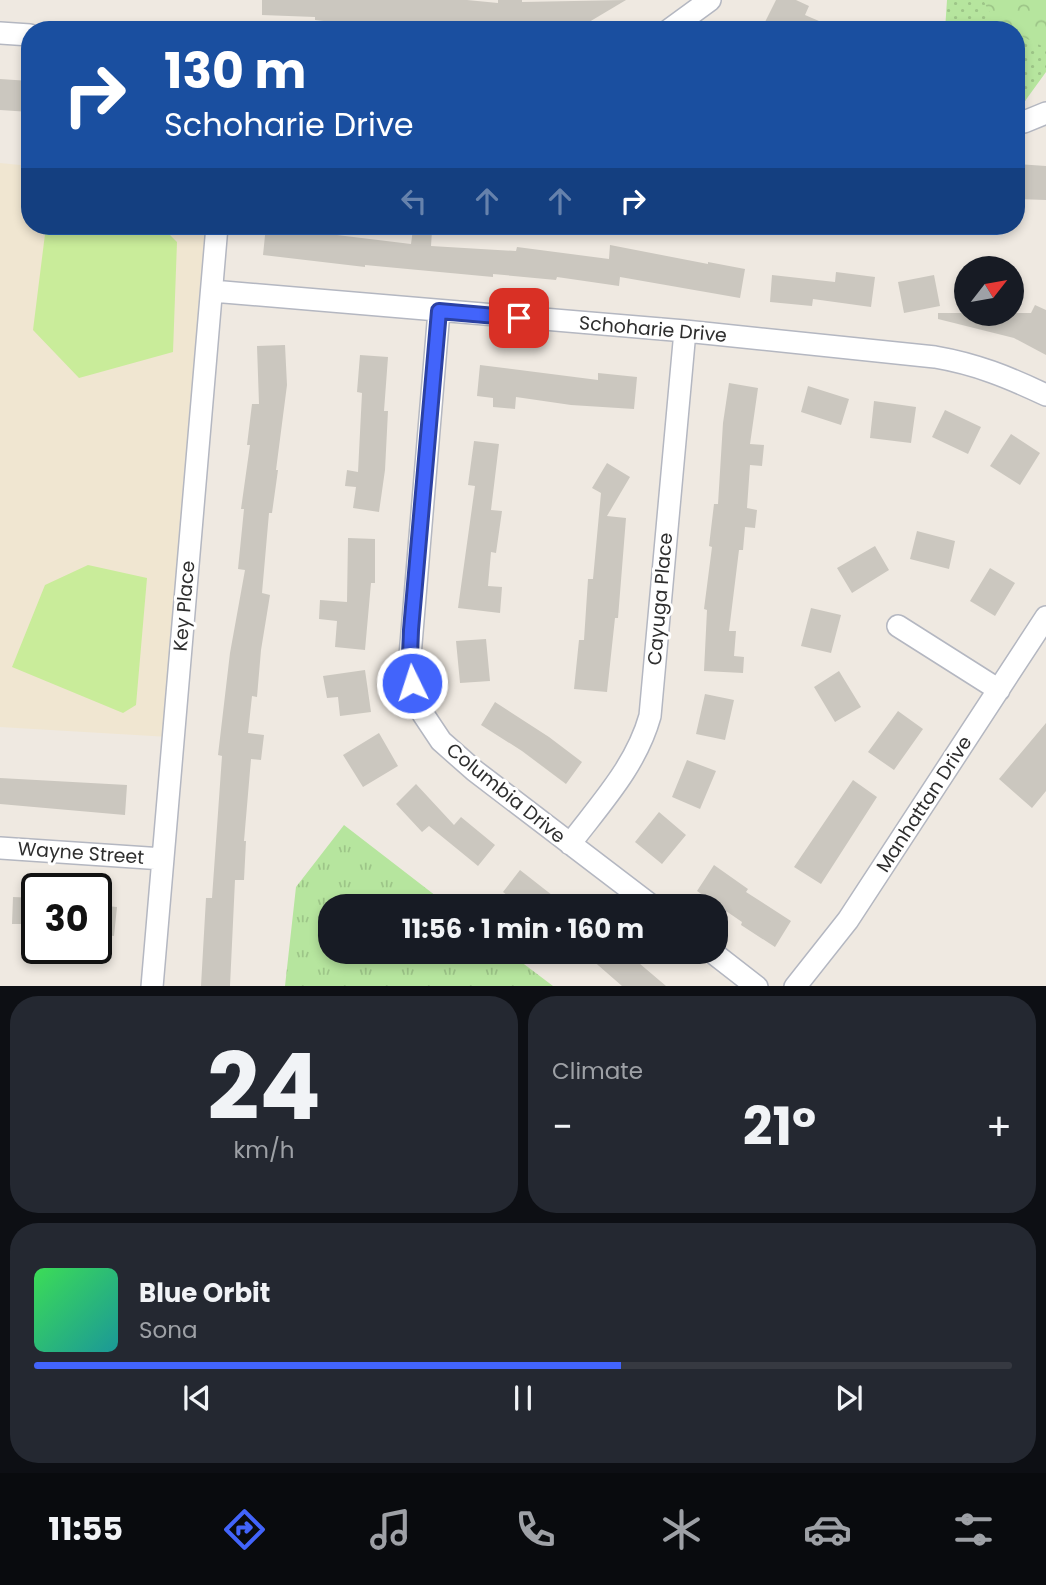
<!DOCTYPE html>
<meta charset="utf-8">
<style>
body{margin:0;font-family:Poppins,sans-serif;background:#242831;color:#f1f3f6;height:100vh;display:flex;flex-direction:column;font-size:26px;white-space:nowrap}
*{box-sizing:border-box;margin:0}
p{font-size:23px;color:#9ea1a6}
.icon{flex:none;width:38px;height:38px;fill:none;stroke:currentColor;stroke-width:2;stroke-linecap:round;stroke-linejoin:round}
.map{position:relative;height:986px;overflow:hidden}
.details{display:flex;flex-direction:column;gap:10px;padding:10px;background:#0d0f14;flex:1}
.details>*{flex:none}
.top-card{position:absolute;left:21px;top:21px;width:1004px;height:214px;border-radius:28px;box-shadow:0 4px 10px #0003;background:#1a4fa0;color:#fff;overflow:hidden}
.needle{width:46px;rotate:59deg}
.buttons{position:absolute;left:954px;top:256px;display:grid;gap:14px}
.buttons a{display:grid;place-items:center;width:70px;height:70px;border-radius:50%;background:#171b24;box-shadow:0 4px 10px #0003;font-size:35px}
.speed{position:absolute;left:21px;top:873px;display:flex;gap:14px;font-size:35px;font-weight:700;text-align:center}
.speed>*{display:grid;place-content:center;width:91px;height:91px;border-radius:50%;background:#171b24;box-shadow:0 4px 10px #0003;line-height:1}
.speed .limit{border:4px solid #111;border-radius:10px;background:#fff;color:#111}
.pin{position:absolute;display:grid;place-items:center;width:60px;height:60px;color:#fff;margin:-30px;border-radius:14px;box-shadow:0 4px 10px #0006}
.me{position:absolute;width:77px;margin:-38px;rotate:356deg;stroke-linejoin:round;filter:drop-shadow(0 0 5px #0008)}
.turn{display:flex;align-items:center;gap:24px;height:147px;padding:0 28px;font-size:32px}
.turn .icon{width:91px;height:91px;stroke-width:2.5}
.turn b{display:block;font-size:49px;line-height:60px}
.lanes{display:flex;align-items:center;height:66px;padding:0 28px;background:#0003;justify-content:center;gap:35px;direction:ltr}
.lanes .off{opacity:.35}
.big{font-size:52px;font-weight:700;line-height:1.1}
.details .widget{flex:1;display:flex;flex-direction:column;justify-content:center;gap:10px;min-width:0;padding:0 24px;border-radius:28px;background:#242831}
.details .dial{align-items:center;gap:0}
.dial b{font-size:91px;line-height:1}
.song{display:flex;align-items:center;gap:21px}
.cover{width:84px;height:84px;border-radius:10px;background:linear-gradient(135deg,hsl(130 70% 55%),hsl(180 70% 35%))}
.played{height:7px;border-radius:4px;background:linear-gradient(90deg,#4264fb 60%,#363941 60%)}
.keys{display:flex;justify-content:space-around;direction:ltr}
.heat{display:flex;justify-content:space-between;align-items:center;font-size:38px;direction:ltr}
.details .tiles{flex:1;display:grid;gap:10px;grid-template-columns:1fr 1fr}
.widget:last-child{grid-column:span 2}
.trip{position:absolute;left:318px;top:894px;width:410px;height:70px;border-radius:28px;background:#171b24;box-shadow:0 4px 10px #0003;font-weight:700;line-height:70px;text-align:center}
.menu{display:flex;height:112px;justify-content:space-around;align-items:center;background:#090b0e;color:#9ea1a6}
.menu .icon{width:49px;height:49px}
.menu .active{color:#4264fb}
.menu b{font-size:32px;color:#f1f3f6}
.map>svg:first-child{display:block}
.education{fill:#f0e6d1}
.grass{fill:url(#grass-dots)}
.forest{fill:url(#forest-crowns)}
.park{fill:url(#park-tufts)}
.pitch{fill:#c9ec9a}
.building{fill:#cbc7bf}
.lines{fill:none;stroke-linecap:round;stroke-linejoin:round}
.street-casing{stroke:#b4b7c1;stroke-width:24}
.street{stroke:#fff;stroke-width:21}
.route-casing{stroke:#2b41a3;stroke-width:18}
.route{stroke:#4264fb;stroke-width:12}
.labels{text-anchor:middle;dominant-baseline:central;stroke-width:6;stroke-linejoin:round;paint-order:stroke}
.street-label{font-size:19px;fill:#2e2e2e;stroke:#fff}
</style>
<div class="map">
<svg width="1046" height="987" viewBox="0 0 1046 987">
<defs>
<pattern id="grass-dots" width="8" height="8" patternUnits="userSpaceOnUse" patternTransform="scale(1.75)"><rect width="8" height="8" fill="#b6e59e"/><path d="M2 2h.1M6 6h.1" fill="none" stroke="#9dc588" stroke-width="1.8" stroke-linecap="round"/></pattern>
<pattern id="forest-crowns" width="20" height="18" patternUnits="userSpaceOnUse" patternTransform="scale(1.75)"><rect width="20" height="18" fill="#b6e59e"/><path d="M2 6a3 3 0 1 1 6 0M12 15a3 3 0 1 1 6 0" fill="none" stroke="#9dc588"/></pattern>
<pattern id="park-tufts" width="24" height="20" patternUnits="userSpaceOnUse" patternTransform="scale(1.75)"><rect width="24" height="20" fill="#b6e59e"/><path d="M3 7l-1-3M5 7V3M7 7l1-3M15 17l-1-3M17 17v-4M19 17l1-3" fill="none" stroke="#9dc588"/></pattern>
</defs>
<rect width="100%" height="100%" fill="#efe9e1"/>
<path class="education" d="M 0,163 L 30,166 L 30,226 L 214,226 L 169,737 L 0,727 Z"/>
<path class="grass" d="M 947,0 L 1046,0 L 1046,72 L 1025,101 L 1017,105 L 1017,30 L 945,30 Z"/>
<path class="forest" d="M 983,0 L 1046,0 L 1046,48 L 1017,34 L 1017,30 C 997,30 992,16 983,0 Z"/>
<path class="park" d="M 344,825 L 449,906 L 331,906 L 331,952 L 508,952 L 553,986 L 285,986 L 296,887 Z"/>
<path class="pitch" d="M 46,226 L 88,226 L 166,231 L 177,242 L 173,352 L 79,378 L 33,330 Z
M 88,565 L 147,578 L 136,705 L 123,713 L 12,667 L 45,585 Z"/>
<path class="building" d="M 262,0 L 467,0 L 498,3 L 498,0 L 522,0 L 522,2 L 626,0 L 579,28 L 560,30 L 447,30 L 358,21 L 358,25 L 315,20 L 315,17 L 262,15 Z
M 776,0 L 796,0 L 809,6 L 805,15 L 840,30 L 761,30 Z
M 0,79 L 30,81 L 30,112 L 0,110 Z
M 1017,164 L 1046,166 L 1046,200 L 1017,199 Z
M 266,226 L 305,227 L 304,231 L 411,244 L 413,229 L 432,231 L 431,246 L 516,251 L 517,247 L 609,259 L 610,245 L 708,264 L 708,262 L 745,269 L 740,298 L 620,277 L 619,286 L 557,277 L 556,280 L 493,274 L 493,277 L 365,265 L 365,267 L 263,255 Z
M 836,272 L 875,277 L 871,307 L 813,299 L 812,306 L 770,302 L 772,275 L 835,282 Z
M 934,275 L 940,306 L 904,313 L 898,282 Z
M 1035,305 L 1046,310 L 1046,355 L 1014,338 L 938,319 L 938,313 L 1031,313 Z
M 285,345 L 287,385 L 276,470 L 278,470 L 272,513 L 269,513 L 262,593 L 270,595 L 261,650 L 257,697 L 252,696 L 248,733 L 264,735 L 261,760 L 251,759 L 244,841 L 246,841 L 244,880 L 235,880 L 230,986 L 201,986 L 206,898 L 212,898 L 222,756 L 218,755 L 230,653 L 245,570 L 238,569 L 244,509 L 241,509 L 250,445 L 247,445 L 252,404 L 259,404 L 257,346 Z
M 360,355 L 388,357 L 384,411 L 388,411 L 385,470 L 379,512 L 353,508 L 356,487 L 345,486 L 347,470 L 358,472 L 362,393 L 357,392 Z
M 480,365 L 598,380 L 598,373 L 637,377 L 634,409 L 571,405 L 516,397 L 515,409 L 493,407 L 493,398 L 477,396 Z
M 729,383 L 758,388 L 750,444 L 764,445 L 762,466 L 750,465 L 747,508 L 757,510 L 755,528 L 745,527 L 743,550 L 739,550 L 729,631 L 736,631 L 734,656 L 744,657 L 743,673 L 704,671 L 707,610 L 704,609 L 712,547 L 709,546 L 714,504 L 718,504 L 723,423 Z
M 808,386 L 849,399 L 841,425 L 801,412 Z
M 874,401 L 916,407 L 911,443 L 870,438 Z
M 945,410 L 981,427 L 968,454 L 932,437 Z
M 1011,434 L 1040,453 L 1020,485 L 990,466 Z
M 474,441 L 499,444 L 491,510 L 502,511 L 496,553 L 491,552 L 488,586 L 502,587 L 500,613 L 458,608 L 475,486 L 468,485 Z
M 607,463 L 630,477 L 607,516 L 626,518 L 618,618 L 615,618 L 607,692 L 574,689 L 579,640 L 584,640 L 588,579 L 593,579 L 601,493 L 592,488 Z
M 917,531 L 955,541 L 949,569 L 910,559 Z
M 348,538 L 375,539 L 375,583 L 371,583 L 365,650 L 335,647 L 337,621 L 319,619 L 320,600 L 347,602 Z
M 875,546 L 889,570 L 852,593 L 837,568 Z
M 990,568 L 1015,583 L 995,616 L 970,601 Z
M 811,608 L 841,615 L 831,653 L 801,646 Z
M 486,639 L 490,681 L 460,683 L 456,641 Z
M 365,670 L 371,712 L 340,716 L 338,697 L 327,698 L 323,676 Z
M 839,671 L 861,707 L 835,722 L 814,687 Z
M 705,694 L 734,700 L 725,740 L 696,734 Z
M 495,702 L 549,737 L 582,762 L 566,784 L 522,751 L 481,725 Z
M 898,711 L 923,729 L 894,770 L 868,752 Z
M 1046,723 L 1046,791 L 1032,808 L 999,779 Z
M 379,733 L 398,766 L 363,787 L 343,755 Z
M 687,760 L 716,771 L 700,809 L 672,797 Z
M 0,778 L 127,785 L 125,815 L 0,804 Z
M 853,780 L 877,797 L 821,884 L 794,867 Z
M 416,784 L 454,825 L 461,817 L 495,845 L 478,866 L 429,826 L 422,832 L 396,804 Z
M 659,812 L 686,835 L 662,864 L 635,842 Z
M 714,865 L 748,889 L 746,892 L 791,921 L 775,947 L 741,925 L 742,922 L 697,891 Z
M 520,870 L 566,906 L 521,906 L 503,892 Z
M 13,897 L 37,898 L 37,924 L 12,924 Z
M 96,905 L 117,907 L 114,936 L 96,934 Z
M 583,952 L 626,952 L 666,986 L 622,986 Z"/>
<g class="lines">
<g class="street-casing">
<path id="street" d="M 669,30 L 710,0
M 0,33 L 30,35
M 1017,121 L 1024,122 L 1046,113
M 212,291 L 685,331 L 935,357 C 976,364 1008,377 1046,395
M 439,311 L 410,656 L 413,683 L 423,714 L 441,741 L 475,771 L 652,906
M 898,626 L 999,690
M 570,844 C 601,803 636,766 650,716 L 685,331
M 0,848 L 163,859
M 712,952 L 757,987
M 152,987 L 217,226
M 795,987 L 848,920 L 1046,617"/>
</g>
<use href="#street" class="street"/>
</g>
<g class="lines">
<g class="route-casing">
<path id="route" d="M 412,683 L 410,656 L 411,630 L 439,311 L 519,318"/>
</g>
<use href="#route" class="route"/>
</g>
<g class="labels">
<g class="street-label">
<text transform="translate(653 329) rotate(5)">Schoharie Drive</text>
<text transform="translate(660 599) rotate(-85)">Cayuga Place</text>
<text transform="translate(184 606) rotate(-85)">Key Place</text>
<text transform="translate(506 793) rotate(39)">Columbia Drive</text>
<text transform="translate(924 804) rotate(-57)">Manhattan Drive</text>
<text transform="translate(81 853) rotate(4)">Wayne Street</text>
</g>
</g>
</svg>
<div class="buttons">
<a><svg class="needle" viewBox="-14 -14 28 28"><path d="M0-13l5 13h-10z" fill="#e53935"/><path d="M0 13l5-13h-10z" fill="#9ea1a6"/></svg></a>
</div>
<div class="speed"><div class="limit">30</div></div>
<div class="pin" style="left:519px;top:318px;background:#d93025"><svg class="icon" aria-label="arrive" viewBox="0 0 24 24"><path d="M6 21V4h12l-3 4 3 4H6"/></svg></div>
<svg class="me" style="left:412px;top:683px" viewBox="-20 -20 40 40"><circle r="17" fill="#4264fb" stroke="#fff" stroke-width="3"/><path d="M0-11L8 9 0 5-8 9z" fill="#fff"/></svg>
<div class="trip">11:56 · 1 min · 160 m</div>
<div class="top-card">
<div class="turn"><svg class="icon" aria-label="right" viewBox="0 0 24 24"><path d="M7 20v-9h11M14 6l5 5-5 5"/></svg><div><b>130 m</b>Schoharie Drive</div></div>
<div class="lanes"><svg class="icon off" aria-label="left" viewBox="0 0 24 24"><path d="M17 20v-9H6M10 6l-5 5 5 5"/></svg><svg class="icon off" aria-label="ahead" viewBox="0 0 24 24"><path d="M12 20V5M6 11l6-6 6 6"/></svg><svg class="icon off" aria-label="ahead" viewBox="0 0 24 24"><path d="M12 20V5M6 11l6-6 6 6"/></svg><svg class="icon" aria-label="right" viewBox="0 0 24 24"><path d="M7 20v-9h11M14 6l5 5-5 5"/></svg></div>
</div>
</div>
<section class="details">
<div class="tiles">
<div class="widget dial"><b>24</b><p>km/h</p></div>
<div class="widget"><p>Climate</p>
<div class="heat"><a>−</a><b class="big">21°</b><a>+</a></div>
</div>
<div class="widget">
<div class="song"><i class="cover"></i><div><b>Blue Orbit</b><p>Sona</p></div></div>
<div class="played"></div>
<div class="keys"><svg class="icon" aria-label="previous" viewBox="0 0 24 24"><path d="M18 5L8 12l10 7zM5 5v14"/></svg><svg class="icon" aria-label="pause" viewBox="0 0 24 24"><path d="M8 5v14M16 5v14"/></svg><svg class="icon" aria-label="next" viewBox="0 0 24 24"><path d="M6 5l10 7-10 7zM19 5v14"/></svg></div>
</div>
</div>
</section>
<nav class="menu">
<b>11:55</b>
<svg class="icon active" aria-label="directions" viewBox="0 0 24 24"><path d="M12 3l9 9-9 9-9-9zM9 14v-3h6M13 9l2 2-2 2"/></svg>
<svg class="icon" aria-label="music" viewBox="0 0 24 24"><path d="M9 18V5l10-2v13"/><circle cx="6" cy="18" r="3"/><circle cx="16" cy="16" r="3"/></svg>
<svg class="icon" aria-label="phone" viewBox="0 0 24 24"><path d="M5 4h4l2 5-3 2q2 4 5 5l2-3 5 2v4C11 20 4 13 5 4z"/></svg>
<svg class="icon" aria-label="climate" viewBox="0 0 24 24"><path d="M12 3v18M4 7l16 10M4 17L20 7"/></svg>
<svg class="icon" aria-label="car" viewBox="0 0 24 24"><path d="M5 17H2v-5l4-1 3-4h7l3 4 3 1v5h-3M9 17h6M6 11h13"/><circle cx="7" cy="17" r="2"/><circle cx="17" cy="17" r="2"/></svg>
<svg class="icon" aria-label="filters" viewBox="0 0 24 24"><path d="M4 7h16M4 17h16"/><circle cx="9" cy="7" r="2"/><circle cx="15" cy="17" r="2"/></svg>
</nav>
